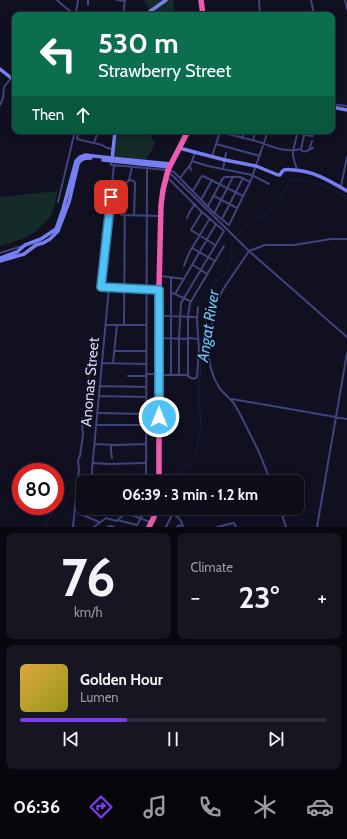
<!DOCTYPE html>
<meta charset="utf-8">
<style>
body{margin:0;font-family:Cabin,sans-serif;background:#161522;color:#f1f3f6;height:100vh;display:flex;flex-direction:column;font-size:15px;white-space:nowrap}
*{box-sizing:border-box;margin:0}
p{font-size:13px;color:#9a9ba2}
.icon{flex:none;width:22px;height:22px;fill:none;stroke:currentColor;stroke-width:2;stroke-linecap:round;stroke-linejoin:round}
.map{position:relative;height:527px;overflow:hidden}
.panel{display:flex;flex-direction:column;gap:6px;padding:6px;background:#07070e;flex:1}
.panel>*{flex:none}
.hud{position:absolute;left:12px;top:12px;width:323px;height:122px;border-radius:8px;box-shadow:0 2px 10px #0003,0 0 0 1px #2d2c38;background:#0b6e4f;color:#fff;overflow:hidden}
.speed{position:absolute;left:12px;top:463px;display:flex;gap:8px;font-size:20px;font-weight:700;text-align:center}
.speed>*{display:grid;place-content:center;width:52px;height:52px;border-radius:50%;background:#0d0c19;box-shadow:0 2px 10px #0003,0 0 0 1px #2d2c38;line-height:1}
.speed .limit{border:6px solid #d22;background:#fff;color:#111}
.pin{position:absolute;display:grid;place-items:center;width:34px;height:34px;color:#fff;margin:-17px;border-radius:8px;box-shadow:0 2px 6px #0006}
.me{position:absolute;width:44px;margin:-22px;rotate:0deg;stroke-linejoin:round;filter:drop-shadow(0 0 3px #0008)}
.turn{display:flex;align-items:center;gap:14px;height:84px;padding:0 20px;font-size:18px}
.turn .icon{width:52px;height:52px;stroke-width:2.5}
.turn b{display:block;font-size:28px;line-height:34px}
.then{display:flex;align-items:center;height:38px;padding:0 20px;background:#0003;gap:8px;font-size:15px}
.big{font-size:30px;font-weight:700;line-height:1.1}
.panel .tile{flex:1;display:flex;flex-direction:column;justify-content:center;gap:6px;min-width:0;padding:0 14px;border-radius:8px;background:#161522}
.panel .dial{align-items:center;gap:0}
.dial b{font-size:52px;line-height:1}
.song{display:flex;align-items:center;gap:12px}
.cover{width:48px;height:48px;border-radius:6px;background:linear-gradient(135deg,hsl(40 70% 55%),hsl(60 70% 35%))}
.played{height:4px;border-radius:2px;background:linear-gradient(90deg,#7c3aed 35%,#2d2c38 35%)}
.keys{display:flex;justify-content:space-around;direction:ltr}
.heat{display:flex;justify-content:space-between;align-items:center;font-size:22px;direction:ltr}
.panel .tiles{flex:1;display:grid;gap:6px;grid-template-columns:1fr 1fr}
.tile:last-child{grid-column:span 2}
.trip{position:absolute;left:76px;top:475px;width:228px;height:40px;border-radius:8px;background:#0d0c19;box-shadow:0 2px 10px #0003,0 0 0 1px #2d2c38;font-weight:700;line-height:40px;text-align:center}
.tabs{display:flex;height:64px;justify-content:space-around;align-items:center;background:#05050a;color:#9a9ba2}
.tabs .icon{width:28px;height:28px}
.tabs .on{color:#7c3aed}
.tabs b{font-size:18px;color:#f1f3f6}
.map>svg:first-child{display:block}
.green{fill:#142b28}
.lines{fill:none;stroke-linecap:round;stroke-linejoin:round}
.stream{stroke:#0f243c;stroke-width:1}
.street{stroke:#40437c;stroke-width:2}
.secondary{stroke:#767ff1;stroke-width:3.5}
.highway{stroke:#ee5cb1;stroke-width:5.5}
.route-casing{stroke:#337fa1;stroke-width:10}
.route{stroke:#4fc3f7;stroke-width:7}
.labels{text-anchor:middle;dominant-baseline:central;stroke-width:4;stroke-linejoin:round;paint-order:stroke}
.street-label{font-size:15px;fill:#d5d5fb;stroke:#111021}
.water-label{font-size:16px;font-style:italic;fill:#6dc0f0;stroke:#111021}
</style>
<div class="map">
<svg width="347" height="527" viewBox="0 0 347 527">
<rect width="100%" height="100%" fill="#111021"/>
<path class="green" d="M 144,0 L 165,0 L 150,10 Z
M 167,0 L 173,0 L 175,13 L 182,13 L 182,15 L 147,15 Z
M 114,131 L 147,131 L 155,143 L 149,155 L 146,160 L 111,156 Z
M 58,191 L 55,204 L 51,216 L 34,233 L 22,239 L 0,246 L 0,197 Z"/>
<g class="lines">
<path class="stream" d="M 170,482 L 183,469 L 196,453 L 201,427 L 200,412 L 199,403 L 199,389 L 205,324 L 208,308 L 215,282 L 228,271 L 230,264 L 231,247 L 237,235 L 247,226 L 267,213 L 278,200 L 291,179 C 311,180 331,186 347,199
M 44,527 L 57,505 L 75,490 L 83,495"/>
<path class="street" d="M 57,0 C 63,6 69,10 75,15
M 117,0 L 125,1
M 259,0 L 260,15
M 311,0 L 314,15
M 345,0 L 347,9
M 88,5 L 88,0
M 75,15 L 76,13 L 78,0
M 123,15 L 125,0
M 332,104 L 347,106
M 0,105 C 5,96 3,96 4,87 L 11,78
M 78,131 L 77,139 L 102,145 L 107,148 L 113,149
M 215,131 C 228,134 240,137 252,140 C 268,144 284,154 301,149 L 304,135 L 313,136
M 232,135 L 233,131
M 242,138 L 245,131
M 253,140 L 256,131
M 94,143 L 98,131
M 216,144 L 260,156
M 300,149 C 304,154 309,150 313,148
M 309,150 L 312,141
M 195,153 L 192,161 L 208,166 L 252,175 L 269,184
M 212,156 L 220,132
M 111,161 L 111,165 L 112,165 L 168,170 L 174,172 L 214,213 L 229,225 L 251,180 L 268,131
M 114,165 L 112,183 L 111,197 L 101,287 L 125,289 L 159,290
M 190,166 L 191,170
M 223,169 L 226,153
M 297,170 L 293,156 L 293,151 L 298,131
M 168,173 L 172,175 L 249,251 L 347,337
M 166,178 L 170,180 L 202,212 L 224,231 L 181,303 L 179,338 L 179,375
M 180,178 L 190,165 L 192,161
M 129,180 L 134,181 L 135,183 L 134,216
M 341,186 L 347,157
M 193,191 L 201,177 L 203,176 L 243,196
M 112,193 L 125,184 L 129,180 L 132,167
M 214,196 L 237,208
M 201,200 L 212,180
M 58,202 L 75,131
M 208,206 L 223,178 L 225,177 L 233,177
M 202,212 L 191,230 L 215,245
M 215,212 L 233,177 L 240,177 L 250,182
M 121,215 L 159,216
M 187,218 L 189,213 L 195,204
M 222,219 L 243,178
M 102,234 L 107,232
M 192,248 L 215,261
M 0,253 L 22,246
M 193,265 L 207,274
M 184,266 L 189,253 L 210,218
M 161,276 L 184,279
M 171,293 L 175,294 L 190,301
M 175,294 L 216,224
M 160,316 L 197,317
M 106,325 L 146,325
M 124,325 L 125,184
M 159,338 L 188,339
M 188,338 L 198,339
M 115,351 L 146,351
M 102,363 L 146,364
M 113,363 L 117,325
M 146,374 L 158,374
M 160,375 L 187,375 C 190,378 194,380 197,377 L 199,350 L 197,320 L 198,307
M 171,375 L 171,277
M 187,375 L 188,375 L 188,317 L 190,303 L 224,246
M 128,376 L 146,376
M 100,386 L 146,387
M 99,396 L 146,397
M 232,399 L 347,419
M 99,413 L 145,414
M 97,425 L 146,425
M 150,425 L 158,424
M 95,444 L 116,445 L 146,444
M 111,445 L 111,451 L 112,458
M 93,463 L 109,464 L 145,463
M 98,482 C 93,480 92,476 92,470 L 109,287
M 146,482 L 147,168
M 271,482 L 259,452 L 240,414 L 233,402 L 220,389 L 214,378 L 210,365 L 208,350 L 215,305 L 224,288 L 249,251 L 265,245 L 294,245 L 331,239 L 347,239
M 180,508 L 187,512 L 200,508
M 280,508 L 286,527
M 158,509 C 170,511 181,515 183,527
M 78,513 L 99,522
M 126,513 L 132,508
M 117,520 L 137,525 L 144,512
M 73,527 L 79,469 L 78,460 L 80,456 L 83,435 L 82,423 L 87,406 L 86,403 L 90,361
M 94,527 L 106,518 L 116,521 L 126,513 L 150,522
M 108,527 L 110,526 L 114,527
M 166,527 L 173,513
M 177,527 L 178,526 L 182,525
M 217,527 L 234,523 L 236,527
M 317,527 L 347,353"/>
<path class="secondary" d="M 145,15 L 166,0
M 0,69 L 15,81
M 332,107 L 347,110
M 179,148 L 225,160 L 256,166 L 278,175 L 280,175 C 281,173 282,171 284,170 C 287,169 291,170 294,170 C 314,171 330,181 347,191
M 103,160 L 170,167
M 112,160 L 115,131
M 0,258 L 17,252 L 25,245 L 41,239 L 56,229 L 63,209 L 76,161 L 80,157 L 85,155 L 120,159 L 171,164
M 0,261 L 24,254 L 36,245 L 43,243 L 50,239 L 58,231 L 69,202 L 78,164 C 81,158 85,158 91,158"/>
<path class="highway" d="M 201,0 L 203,15
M 159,482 L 159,288 L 161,205 L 163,190 L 168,170 L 188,131
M 149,527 L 154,517 L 157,508"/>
</g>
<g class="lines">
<g class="route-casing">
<path id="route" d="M 111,197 L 101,287 L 159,290 L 159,417"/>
</g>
<use href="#route" class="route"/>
</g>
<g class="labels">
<g class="street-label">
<text transform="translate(90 382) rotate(-85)">Anonas Street</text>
</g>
<g class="water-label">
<text transform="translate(208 326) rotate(-81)">Angat River</text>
</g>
</g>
</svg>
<div class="speed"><div class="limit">80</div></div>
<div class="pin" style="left:111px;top:197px;background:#d93025"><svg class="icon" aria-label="arrive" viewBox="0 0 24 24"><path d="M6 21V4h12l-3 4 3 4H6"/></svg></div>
<svg class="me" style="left:159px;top:417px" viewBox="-20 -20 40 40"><circle r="17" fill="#4fc3f7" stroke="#fff" stroke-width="3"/><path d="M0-11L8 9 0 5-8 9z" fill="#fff"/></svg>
<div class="trip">06:39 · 3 min · 1.2 km</div>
<div class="hud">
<div class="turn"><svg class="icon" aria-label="left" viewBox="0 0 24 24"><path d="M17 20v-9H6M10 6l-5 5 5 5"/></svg><div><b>530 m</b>Strawberry Street</div></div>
<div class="then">Then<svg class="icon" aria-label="ahead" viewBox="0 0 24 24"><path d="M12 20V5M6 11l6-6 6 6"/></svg></div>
</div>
</div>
<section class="panel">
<div class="tiles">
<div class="tile dial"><b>76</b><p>km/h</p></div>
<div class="tile"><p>Climate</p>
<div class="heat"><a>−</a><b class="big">23°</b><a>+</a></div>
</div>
<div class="tile">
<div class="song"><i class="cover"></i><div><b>Golden Hour</b><p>Lumen</p></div></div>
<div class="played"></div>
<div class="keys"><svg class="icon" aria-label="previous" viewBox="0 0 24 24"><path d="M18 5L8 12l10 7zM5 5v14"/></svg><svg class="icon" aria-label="pause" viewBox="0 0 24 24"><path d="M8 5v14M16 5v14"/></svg><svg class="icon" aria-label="next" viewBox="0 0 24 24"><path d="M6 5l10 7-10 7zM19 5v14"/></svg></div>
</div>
</div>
</section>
<nav class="tabs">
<b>06:36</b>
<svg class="icon on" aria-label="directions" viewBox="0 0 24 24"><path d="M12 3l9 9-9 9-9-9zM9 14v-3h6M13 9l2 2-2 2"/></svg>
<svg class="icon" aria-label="music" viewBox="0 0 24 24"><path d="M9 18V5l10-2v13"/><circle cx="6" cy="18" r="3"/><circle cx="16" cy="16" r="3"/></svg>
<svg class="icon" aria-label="phone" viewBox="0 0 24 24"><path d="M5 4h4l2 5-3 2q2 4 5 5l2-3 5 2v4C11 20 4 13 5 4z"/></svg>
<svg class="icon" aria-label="climate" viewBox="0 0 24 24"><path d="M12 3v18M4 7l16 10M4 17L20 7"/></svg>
<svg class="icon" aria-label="car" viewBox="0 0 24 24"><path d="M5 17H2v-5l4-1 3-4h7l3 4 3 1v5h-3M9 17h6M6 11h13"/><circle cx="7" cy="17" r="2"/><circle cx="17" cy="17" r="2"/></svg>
</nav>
